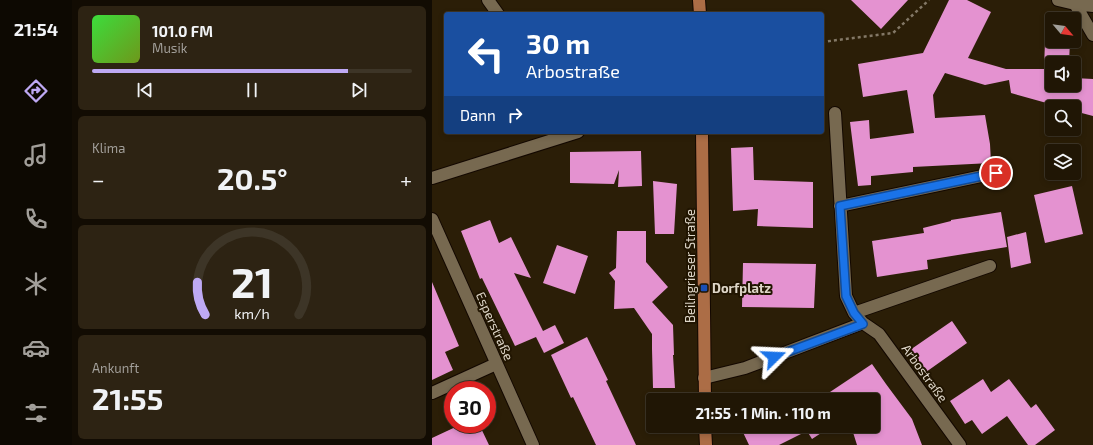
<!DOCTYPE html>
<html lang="de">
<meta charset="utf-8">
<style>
body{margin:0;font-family:"Exo 2",sans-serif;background:#2d2313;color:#f1f3f6;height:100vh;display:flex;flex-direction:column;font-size:15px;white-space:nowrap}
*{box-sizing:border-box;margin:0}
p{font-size:13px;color:#a29f9a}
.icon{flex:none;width:22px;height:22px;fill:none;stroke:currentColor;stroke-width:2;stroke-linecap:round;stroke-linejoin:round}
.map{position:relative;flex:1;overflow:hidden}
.drawer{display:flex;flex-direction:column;gap:6px;padding:6px;background:#120c03;width:360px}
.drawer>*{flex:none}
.banner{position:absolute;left:12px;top:12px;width:380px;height:122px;border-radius:4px;box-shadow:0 2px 6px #0003,0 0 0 1px #3d3527;background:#1a4fa0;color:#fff;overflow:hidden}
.needle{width:26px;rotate:119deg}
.fabs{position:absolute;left:613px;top:12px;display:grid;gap:8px}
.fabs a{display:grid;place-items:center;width:36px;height:36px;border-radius:4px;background:#201605;box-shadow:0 2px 6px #0003,0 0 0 1px #3d3527;font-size:20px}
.speed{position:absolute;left:12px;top:381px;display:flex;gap:8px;font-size:20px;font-weight:700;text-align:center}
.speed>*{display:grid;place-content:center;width:52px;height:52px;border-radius:50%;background:#201605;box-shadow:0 2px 6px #0003,0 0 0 1px #3d3527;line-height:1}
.speed .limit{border:6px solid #d22;background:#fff;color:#111}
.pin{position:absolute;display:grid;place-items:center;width:34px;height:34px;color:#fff;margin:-17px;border:2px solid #fff;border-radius:50%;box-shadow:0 1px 4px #0007}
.me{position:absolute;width:44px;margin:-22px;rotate:69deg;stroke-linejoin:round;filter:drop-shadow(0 0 3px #0008)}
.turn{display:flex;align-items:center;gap:14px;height:84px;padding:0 16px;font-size:18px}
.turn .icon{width:52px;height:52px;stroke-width:2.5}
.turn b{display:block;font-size:28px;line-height:34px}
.then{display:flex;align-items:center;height:38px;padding:0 16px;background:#0003;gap:8px;font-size:15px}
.big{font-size:30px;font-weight:700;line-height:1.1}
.drawer .card{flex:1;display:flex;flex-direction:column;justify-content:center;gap:6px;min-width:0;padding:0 14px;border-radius:6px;background:#2d2313}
.drawer .dial{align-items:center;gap:0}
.dial svg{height:104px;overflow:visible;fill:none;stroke:#3d3527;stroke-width:7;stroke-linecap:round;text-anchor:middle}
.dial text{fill:#f1f3f6;stroke:none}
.song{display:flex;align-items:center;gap:12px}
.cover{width:48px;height:48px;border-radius:6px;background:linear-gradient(135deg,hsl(120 70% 55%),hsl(80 70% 35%))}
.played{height:4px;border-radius:2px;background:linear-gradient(90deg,#bea9f4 80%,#3d3527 80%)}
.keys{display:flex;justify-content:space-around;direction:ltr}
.heat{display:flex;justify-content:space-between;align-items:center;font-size:22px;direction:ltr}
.trip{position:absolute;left:214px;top:393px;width:234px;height:40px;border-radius:4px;background:#201605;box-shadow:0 2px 6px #0003,0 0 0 1px #3d3527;font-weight:700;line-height:40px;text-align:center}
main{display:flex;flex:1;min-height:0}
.dock{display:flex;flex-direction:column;width:72px;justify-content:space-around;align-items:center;background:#0d0902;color:#a29f9a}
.dock .icon{width:28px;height:28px}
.dock .current{color:#bea9f4}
.dock b{font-size:18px;color:#f1f3f6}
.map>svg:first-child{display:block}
.building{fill:#e492d0}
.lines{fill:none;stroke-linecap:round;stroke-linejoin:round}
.minor-casing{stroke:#130800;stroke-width:14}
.major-casing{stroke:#130800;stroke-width:14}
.path{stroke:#837866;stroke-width:2.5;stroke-dasharray:3 3;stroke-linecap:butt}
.minor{stroke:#776950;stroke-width:12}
.major{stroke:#ac6d46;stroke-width:12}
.route-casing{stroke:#114b97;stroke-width:10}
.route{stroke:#1a73e8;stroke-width:7}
.transit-dot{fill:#1a4fb4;stroke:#211501;stroke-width:1.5}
.labels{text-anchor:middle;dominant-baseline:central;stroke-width:4;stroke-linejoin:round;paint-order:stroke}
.street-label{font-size:13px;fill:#ded6c8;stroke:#211501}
.poi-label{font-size:13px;font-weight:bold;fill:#ded6c8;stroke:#211501;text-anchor:start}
</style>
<main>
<nav class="dock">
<b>21:54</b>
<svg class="icon current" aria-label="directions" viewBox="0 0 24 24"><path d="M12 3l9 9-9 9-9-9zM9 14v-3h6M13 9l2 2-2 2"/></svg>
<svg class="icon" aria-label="music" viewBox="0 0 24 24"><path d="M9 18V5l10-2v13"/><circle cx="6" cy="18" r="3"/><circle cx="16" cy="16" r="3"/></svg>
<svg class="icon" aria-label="phone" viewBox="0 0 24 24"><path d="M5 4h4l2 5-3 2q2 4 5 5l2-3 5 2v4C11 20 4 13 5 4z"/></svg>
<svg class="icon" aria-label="climate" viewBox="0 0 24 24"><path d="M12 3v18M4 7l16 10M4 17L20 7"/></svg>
<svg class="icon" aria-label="car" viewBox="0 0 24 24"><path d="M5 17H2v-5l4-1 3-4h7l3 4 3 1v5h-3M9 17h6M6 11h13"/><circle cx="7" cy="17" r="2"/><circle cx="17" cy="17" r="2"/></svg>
<svg class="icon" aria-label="filters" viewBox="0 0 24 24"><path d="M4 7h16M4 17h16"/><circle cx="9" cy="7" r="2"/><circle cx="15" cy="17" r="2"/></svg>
</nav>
<section class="drawer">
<div class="card">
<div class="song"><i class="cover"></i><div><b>101.0 FM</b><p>Musik</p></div></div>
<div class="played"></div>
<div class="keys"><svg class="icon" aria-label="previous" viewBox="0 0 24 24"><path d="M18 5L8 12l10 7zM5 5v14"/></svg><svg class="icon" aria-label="pause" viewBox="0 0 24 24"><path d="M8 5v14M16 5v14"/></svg><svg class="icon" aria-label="next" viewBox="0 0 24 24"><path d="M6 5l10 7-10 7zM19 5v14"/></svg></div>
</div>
<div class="card"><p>Klima</p>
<div class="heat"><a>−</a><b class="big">20.5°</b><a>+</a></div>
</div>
<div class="card dial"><svg viewBox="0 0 100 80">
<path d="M14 69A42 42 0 1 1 86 69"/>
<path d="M14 69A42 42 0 0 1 8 44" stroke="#bea9f4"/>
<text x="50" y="56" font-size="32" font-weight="700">21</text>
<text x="50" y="72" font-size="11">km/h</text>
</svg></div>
<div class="card"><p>Ankunft</p><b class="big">21:55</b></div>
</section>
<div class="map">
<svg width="661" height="445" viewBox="0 0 661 445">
<rect width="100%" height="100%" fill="#2b1e07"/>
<path class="building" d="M 419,0 L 476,0 L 449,29 Z
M 517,0 L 535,0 L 559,12 L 536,58 L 574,69 L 612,69 L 613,41 L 638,41 L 637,63 L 620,63 L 620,85 L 642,85 L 642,78 L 661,79 L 661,116 L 642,111 L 642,107 L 629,107 L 579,93 L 577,80 L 553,85 L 513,73 L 501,95 L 503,118 L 553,115 L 558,144 L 559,163 L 481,167 L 481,172 L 439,176 L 439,185 L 426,186 L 418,122 L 437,120 L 438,139 L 482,133 L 475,90 L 431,97 L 426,64 L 491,53 Z
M 321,147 L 322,180 L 381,182 L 381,228 L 325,226 L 326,209 L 301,211 L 299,148 Z
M 209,151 L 210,186 L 186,187 L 187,170 L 182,184 L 138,183 L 138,152 Z
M 221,181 L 245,184 L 242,234 L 223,234 Z
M 640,186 L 651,234 L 613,243 L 602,195 Z
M 569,212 L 575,247 L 495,260 L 496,269 L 445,277 L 440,241 L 492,233 L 491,228 L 519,221 L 519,220 Z
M 58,220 L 67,243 L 79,237 L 99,278 L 82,273 L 111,331 L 123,325 L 132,343 L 112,353 L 104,337 L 83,346 L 50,278 L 48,279 L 29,231 Z
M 185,231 L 214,231 L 214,262 L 236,287 L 220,302 L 241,325 L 242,355 L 241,355 L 243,388 L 221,388 L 220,349 L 220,334 L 202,308 L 182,309 L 183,281 L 177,273 L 184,268 Z
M 594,232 L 599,263 L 579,268 L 575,237 Z
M 125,245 L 156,256 L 143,294 L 111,283 Z
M 311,263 L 384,264 L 382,308 L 310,307 Z
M 0,282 L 27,346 L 13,352 L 21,370 L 0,380 Z
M 520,321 L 535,343 L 494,372 L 478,350 Z
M 155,337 L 176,380 L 174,381 L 204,445 L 164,445 L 141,397 L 139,398 L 119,355 Z
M 440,364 L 454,384 L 480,419 L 490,445 L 425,445 L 419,426 L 441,426 L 441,400 L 386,400 Z
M 551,379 L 559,392 L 577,379 L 599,408 L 604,404 L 623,430 L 603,445 L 596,445 L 575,416 L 550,434 L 540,420 L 533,424 L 518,401 Z
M 30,424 L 47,424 L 57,445 L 0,445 L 0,438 Z
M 308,426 L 400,426 L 380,439 L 375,431 L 347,445 L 317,445 Z"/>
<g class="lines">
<g class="minor-casing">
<path id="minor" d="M 56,0 L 66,14
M 626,0 L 643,4 L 661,6
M 643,4 L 661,35
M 403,113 L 414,296 L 422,313 L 431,323
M 0,178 L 146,132
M 408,206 L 564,173
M 0,219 L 101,445
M 422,313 L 558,266
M 272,378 L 313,368 L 431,323 L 447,334 L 528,445
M 0,393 L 64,364"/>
</g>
<g class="major-casing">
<path id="major" d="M 267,0 L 268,14
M 270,132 L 273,400
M 273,426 L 274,445"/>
</g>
<path class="path" d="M 390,42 L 461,33 L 497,0"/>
<use href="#minor" class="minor"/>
<use href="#major" class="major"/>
</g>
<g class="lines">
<g class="route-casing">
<path id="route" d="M 342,357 L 431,324 L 422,313 L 414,296 L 408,206 L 564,173"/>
</g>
<use href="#route" class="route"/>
</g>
<rect class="transit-dot" x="268" y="284" width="8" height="8" rx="2"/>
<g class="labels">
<g class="street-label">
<text transform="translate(258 266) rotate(-90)">Beilngrieser Straße</text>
<text transform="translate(63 326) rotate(66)">Esperstraße</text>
<text transform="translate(493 373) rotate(54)">Arbostraße</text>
</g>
<g class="poi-label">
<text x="280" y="288">Dorfplatz</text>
</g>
</g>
</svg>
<div class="fabs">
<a><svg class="needle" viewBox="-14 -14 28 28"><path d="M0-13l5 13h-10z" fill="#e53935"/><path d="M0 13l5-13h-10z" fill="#a29f9a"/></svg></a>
<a><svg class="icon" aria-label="sound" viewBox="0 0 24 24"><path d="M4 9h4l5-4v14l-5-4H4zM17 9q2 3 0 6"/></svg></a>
<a><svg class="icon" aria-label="search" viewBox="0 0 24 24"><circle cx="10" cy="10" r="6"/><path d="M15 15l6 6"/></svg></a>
<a><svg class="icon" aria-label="layers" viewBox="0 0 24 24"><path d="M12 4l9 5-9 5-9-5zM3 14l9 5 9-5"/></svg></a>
</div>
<div class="speed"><div class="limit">30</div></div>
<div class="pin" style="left:564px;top:173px;background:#d93025"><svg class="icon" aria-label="arrive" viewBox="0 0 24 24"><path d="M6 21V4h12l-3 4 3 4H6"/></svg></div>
<svg class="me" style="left:342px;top:357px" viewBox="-20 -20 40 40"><path d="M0-17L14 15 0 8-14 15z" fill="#1a73e8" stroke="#fff" stroke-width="4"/></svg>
<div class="trip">21:55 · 1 Min. · 110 m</div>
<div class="banner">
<div class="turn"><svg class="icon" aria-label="left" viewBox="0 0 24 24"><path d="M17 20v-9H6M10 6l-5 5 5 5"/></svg><div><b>30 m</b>Arbostraße</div></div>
<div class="then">Dann<svg class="icon" aria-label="right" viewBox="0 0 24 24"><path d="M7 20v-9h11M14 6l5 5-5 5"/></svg></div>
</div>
</div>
</main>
